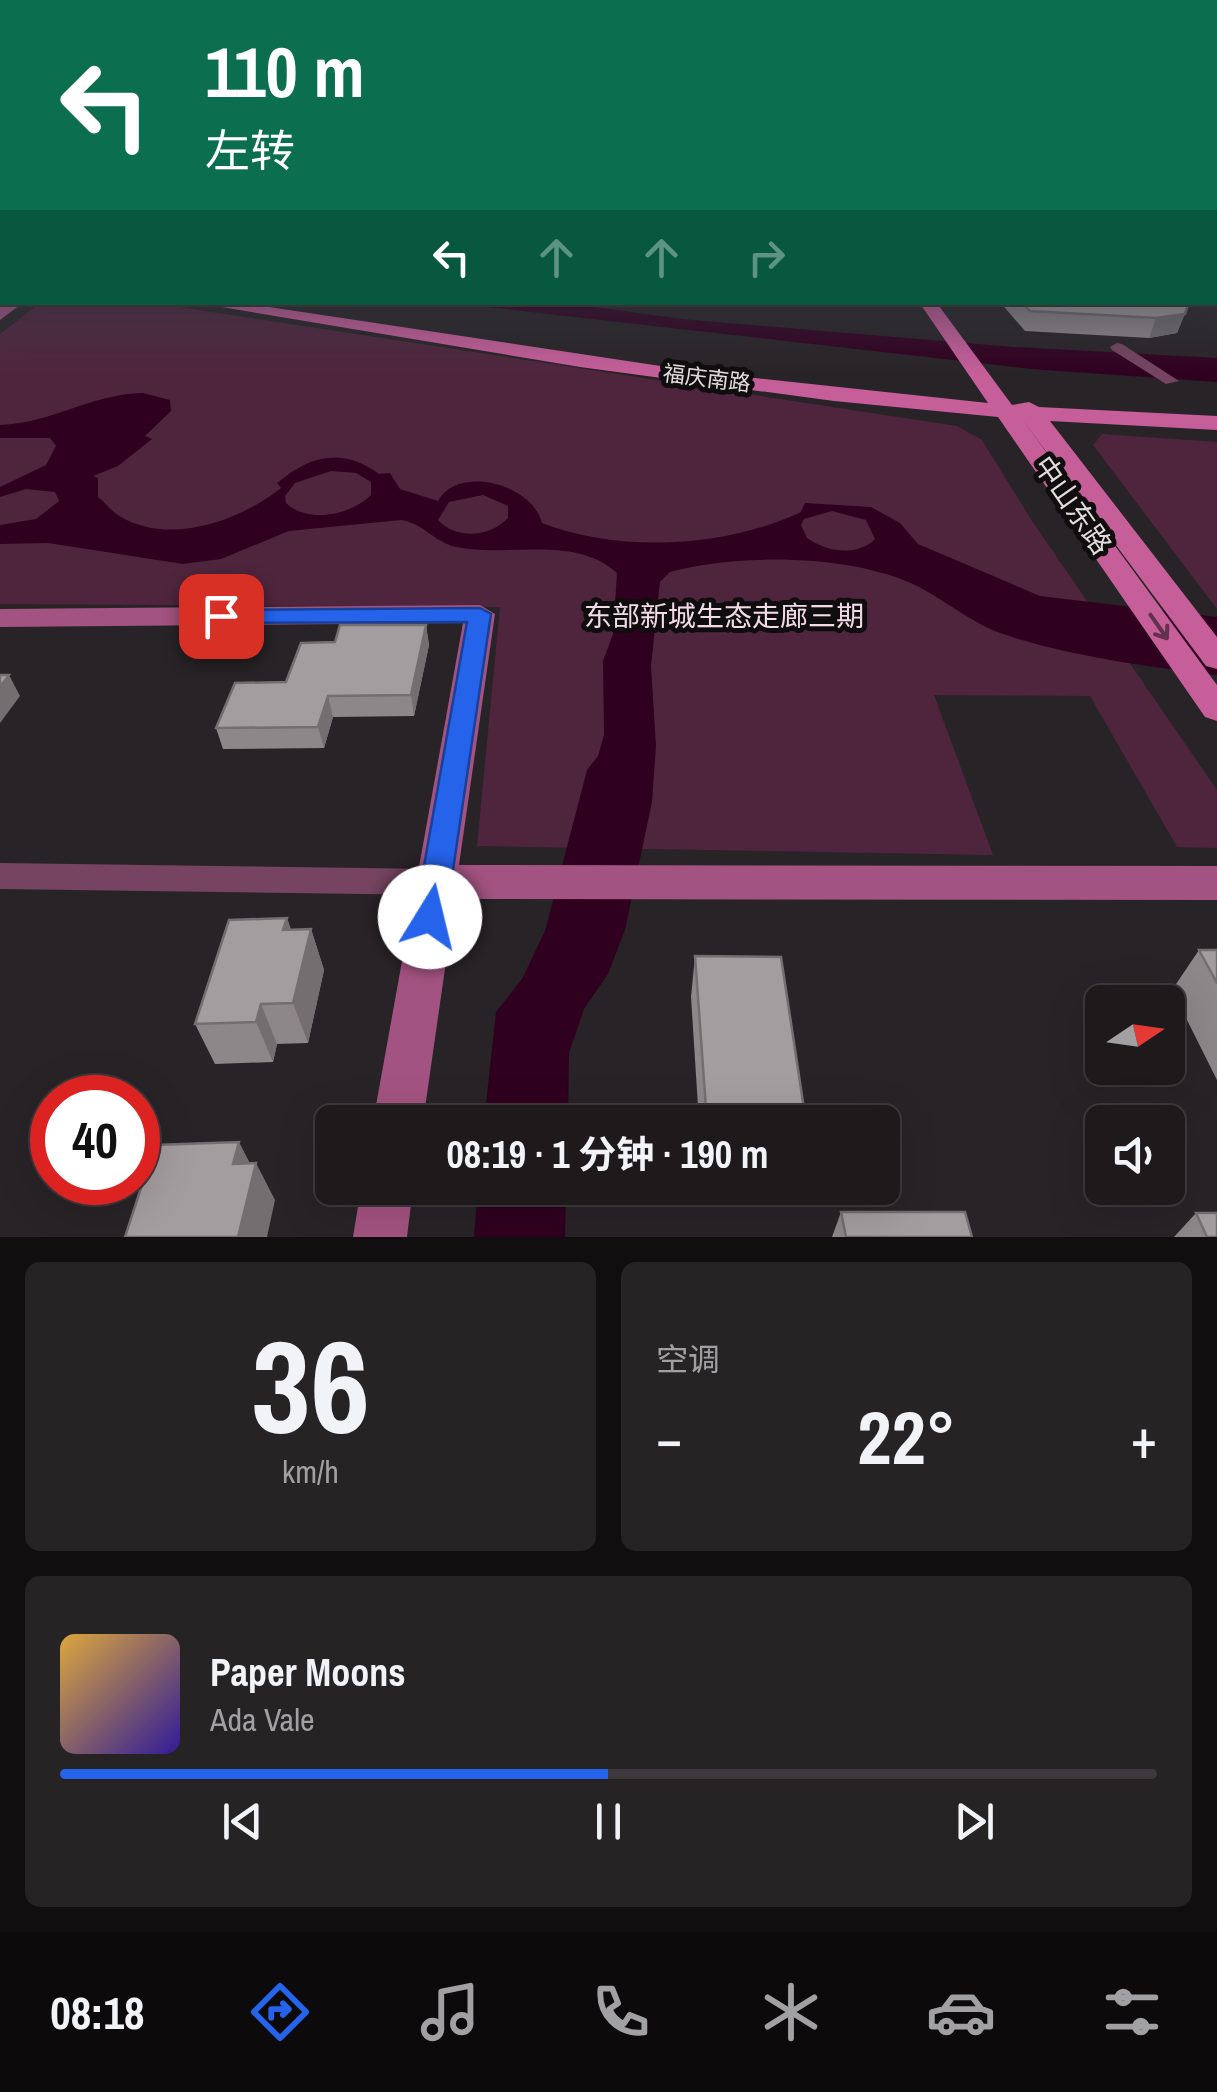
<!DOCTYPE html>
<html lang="zh">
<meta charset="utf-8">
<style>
body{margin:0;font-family:"Archivo Narrow","Noto Sans SC",sans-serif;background:#262325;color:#f1f3f6;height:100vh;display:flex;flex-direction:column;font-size:38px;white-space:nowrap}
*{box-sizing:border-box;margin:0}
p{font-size:32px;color:#a1a1a3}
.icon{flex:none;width:55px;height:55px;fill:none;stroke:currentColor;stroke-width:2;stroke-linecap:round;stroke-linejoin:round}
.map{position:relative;height:1237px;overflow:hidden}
.side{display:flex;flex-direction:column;gap:25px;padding:25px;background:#100e0f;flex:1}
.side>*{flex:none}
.banner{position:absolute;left:0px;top:0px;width:1218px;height:305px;box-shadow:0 10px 40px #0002,0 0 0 2px #3c383b;background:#0b6e4f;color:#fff;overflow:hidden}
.needle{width:65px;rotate:77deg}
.tools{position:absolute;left:1085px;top:985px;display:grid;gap:20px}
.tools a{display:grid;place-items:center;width:100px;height:100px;border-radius:15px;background:#1e1a1c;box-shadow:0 10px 40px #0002,0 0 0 2px #3c383b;font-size:50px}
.speed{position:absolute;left:30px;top:1075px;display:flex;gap:20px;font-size:50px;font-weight:700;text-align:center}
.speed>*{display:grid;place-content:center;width:130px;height:130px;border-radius:50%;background:#1e1a1c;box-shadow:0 10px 40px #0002,0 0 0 2px #3c383b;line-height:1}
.speed .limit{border:15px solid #d22;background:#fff;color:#111}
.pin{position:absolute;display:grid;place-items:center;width:85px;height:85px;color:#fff;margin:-42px;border-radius:20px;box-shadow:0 5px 15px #0006}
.me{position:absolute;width:110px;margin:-55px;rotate:9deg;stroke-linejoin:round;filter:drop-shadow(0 0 8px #0008)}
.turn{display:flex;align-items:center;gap:35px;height:210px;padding:0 40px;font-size:45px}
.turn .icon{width:130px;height:130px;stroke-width:2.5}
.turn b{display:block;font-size:70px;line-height:85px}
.lanes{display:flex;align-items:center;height:95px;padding:0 40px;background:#0003;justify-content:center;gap:50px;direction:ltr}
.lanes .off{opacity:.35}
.big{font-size:75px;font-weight:700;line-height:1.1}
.side .card{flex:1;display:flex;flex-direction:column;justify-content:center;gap:15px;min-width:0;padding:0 35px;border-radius:15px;background:#262325}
.side .dial{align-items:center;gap:0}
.dial b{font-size:130px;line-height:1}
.song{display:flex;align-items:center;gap:30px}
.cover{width:120px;height:120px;border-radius:15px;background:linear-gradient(135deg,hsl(40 70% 55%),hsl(250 70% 35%))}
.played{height:10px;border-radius:5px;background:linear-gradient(90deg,#2563eb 50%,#3c383b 50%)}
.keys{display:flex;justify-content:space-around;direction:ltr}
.heat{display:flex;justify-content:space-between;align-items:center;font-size:55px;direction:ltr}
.side .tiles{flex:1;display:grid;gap:25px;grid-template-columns:1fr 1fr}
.card:last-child{grid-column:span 2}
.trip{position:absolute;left:315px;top:1105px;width:585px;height:100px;border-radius:15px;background:#1e1a1c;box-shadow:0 10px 40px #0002,0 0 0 2px #3c383b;font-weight:700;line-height:100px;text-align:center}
.tabs{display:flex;height:160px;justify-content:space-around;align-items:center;background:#0c0a0b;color:#a1a1a3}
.tabs .icon{width:70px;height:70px}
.tabs .on{color:#2563eb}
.tabs b{font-size:45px;color:#f1f3f6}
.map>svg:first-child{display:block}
.green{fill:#4f253d}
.water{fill:#30001f;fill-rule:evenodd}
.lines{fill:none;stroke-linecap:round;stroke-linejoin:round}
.street{fill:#764460;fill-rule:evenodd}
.secondary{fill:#a35381;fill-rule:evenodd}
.primary{fill:#c65e9a;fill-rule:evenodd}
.wall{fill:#8d878a}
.shaded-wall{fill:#736e70}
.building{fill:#a49da0;stroke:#736e70;stroke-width:2.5}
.oneway{stroke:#62314d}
.route{fill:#2563eb;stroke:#184099;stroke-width:2.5}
.labels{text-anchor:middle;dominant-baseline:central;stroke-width:10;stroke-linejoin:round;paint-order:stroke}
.far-street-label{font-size:22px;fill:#e1dddf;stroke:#100d0e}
.street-label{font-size:28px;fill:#e1dddf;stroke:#100d0e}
.park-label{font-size:28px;fill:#f2dbe7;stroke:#100d0e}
</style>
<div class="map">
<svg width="1217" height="1237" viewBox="0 0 1217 1237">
<rect width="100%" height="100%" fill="#282326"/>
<path class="green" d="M 40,303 L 153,303 L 957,426 L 982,440 L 1032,521 L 1217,790 L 1217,848 L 1177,847 L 1090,696 L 934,695 L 993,855 L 477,846 L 500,607 L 0,604 L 0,334 Z
M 1102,434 L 1217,442 L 1217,609 L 1093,445 Z"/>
<path class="water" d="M 452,303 L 566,303 L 682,319 L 1014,347 L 1217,358 L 1217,382 L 1031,369 Z
M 143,393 L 170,400 L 171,411 L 145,436 L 152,439 L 118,466 L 93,476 L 98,478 L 98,497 C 106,503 112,512 121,517 C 171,546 241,520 281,488 L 277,483 C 310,455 343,447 379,474 L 390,473 L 400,489 L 438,501 C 457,465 532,483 542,523 C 621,553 724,548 801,512 L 805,503 L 871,507 L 900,523 L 918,544 L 1040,596 L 1217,617 L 1217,675 C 1146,666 1074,657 1006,635 C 974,625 948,602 919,587 C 854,554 739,553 670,572 L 660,582 L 651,666 L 656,746 L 652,802 L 625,930 L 608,974 L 584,1009 L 569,1053 L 568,1122 L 484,1122 L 496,1012 L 522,979 L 545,931 L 587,770 L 598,756 L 604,735 L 603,661 L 613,634 L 617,573 C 574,534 507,558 456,547 C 434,542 423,523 401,520 L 289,531 L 221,559 L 183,564 L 48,543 L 0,544 L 0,525 L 36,519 L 59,501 L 55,492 L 26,489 L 0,497 L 0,487 L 46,465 L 56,446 L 50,438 L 0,438 L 0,425 C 53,423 90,394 143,393 ZM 331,471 L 356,473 L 371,482 L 371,495 C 351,515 308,524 286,503 L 285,496 L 295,483 ZM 483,495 L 508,506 L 508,518 C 490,537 456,540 438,520 L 449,502 ZM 832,511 L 866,520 L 875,539 C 857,557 827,552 807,538 L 801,525 L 804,519 Z
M 478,1188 L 566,1188 L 565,1237 L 474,1237 Z"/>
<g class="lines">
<path class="street" d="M 1117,343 L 1122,344 L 1179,381 L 1166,384 L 1112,350 L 1110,347 Z
M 0,863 L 436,869 L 447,873 L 451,882 L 447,891 L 436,895 L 0,889 Z"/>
<path class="secondary" d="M 2,280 L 2,290 L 0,291 L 0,281 Z
M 5,302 L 24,302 L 0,320 L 0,306 Z
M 480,605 L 495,614 L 459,865 L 1217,866 L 1217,900 L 455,899 L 423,1122 L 373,1122 L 463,623 L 0,627 L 0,609 Z
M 361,1188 L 413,1188 L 407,1237 L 353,1237 Z"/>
<path class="primary" d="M 0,267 L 2,268 L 2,278 L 0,277 Z
M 192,302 L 236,302 L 707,373 L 988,403 L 919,302 L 936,302 L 1012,405 L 1029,402 L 1039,407 L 1217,416 L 1217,430 L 1050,421 L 1217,637 L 1217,669 L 1206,666 L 1022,419 L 1217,685 L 1217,721 L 1205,717 L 998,417 L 834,401 L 580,367 Z"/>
</g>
<path class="wall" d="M 1000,302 L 1189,302 L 1177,333 L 1149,338 L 1025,331 Z
M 426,625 L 429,645 L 414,716 L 333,717 L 324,748 L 223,749 L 216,728 L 286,682 L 335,642 Z
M 287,918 L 291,930 L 311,929 L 324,970 L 308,1043 L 277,1044 L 273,1062 L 215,1064 L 195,1024 Z
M 1199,950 L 1217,950 L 1217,1080 L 1172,990 Z
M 695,956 L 806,1122 L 699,1122 L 691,997 Z
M 841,1212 L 972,1237 L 832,1237 Z
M 1196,1213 L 1217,1237 L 1174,1237 Z"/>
<path class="shaded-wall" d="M 2,223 L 2,240 L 0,234 L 0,224 Z
M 1185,314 L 1177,333 L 1149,338 L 1156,318 Z
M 426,625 L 429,645 L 414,716 L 411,695 Z
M 9,675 L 20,696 L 0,723 L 0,687 Z
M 328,696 L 333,717 L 324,748 L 318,727 Z
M 287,918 L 301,959 L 283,930 Z
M 311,929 L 324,970 L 308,1043 L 293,1003 Z
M 261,1004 L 277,1044 L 273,1062 L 256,1022 Z
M 239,1142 L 254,1171 L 256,1163 L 275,1200 L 267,1237 L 238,1237 L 233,1164 Z"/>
<path class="building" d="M 0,202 L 2,202 L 2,223 L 0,224 Z
M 1022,302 L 1189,302 L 1185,314 L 1156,318 L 1030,311 Z
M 340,625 L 426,625 L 411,695 L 328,696 L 318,727 L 216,728 L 235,683 L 286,682 L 301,643 L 335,642 Z
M 0,675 L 9,675 L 0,687 Z
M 287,918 L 283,930 L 311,929 L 293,1003 L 261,1004 L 256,1022 L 195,1024 L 229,920 Z
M 1199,950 L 1217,950 L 1217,983 Z
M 695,956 L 781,957 L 806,1122 L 707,1122 Z
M 239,1142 L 233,1164 L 256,1163 L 238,1237 L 125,1237 L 155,1145 Z
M 841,1212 L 965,1212 L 972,1237 L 846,1237 Z
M 1196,1213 L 1217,1213 L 1217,1237 L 1207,1237 Z"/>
<defs><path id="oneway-shaft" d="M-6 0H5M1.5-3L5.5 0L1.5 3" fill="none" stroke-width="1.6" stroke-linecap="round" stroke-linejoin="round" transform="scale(2.5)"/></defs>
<use class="oneway" href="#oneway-shaft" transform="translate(1159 627) rotate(55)"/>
<linearGradient id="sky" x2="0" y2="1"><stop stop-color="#161315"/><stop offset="0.54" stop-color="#424552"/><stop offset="1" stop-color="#424552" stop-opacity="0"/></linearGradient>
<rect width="1217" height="375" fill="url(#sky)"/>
<path class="route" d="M 480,608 L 491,614 L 446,917 L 442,926 L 430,930 L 419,926 L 415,917 L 467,622 L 221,623 L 210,616 L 221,610 Z"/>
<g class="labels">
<g class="far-street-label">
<text transform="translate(707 378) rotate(7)">福庆南路</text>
</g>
<g class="street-label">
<text transform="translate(1073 505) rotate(55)">中山东路</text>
</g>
<g class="park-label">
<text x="724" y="616">东部新城生态走廊三期</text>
</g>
</g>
</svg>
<div class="tools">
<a><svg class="needle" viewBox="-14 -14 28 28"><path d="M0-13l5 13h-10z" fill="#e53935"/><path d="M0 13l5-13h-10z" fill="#a1a1a3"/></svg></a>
<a><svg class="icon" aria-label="sound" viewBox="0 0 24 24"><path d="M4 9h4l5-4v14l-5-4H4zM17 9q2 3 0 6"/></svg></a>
</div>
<div class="speed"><div class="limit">40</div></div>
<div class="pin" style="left:221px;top:616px;background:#d93025"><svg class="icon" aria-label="arrive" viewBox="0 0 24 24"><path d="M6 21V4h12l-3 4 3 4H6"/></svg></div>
<svg class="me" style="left:430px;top:917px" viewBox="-20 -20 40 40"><circle r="19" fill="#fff"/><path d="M0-13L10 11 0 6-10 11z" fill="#2563eb"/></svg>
<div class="trip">08:19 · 1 分钟 · 190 m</div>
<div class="banner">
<div class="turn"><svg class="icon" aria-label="left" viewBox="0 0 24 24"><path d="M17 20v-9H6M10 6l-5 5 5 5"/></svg><div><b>110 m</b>左转</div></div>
<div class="lanes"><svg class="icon" aria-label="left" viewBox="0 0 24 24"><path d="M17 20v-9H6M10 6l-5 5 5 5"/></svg><svg class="icon off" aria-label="ahead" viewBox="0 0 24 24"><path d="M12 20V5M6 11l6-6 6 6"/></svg><svg class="icon off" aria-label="ahead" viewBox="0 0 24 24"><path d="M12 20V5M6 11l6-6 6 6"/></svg><svg class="icon off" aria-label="right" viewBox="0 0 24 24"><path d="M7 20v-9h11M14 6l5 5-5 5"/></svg></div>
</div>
</div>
<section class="side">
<div class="tiles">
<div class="card dial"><b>36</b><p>km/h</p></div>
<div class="card"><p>空调</p>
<div class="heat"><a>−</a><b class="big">22°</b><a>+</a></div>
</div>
<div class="card">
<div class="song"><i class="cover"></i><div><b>Paper Moons</b><p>Ada Vale</p></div></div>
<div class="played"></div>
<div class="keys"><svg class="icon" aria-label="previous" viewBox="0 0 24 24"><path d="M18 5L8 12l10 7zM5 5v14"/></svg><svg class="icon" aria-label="pause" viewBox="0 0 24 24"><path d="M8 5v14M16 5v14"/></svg><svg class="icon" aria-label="next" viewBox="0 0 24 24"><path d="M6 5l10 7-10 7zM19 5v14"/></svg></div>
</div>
</div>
</section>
<nav class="tabs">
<b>08:18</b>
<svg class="icon on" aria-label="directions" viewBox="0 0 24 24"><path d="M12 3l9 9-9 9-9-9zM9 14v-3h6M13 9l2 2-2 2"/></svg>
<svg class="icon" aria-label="music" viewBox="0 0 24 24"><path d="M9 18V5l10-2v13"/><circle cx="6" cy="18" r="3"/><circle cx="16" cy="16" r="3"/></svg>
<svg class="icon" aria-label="phone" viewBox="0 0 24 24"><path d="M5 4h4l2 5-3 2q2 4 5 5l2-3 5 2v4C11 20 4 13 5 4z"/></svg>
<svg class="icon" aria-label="climate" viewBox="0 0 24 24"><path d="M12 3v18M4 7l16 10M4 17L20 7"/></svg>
<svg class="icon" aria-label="car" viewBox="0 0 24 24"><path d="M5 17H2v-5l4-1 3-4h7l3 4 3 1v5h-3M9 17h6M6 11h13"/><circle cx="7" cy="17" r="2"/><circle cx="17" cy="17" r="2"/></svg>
<svg class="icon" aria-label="filters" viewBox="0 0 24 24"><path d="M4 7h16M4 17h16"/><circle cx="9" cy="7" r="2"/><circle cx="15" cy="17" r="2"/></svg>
</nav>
